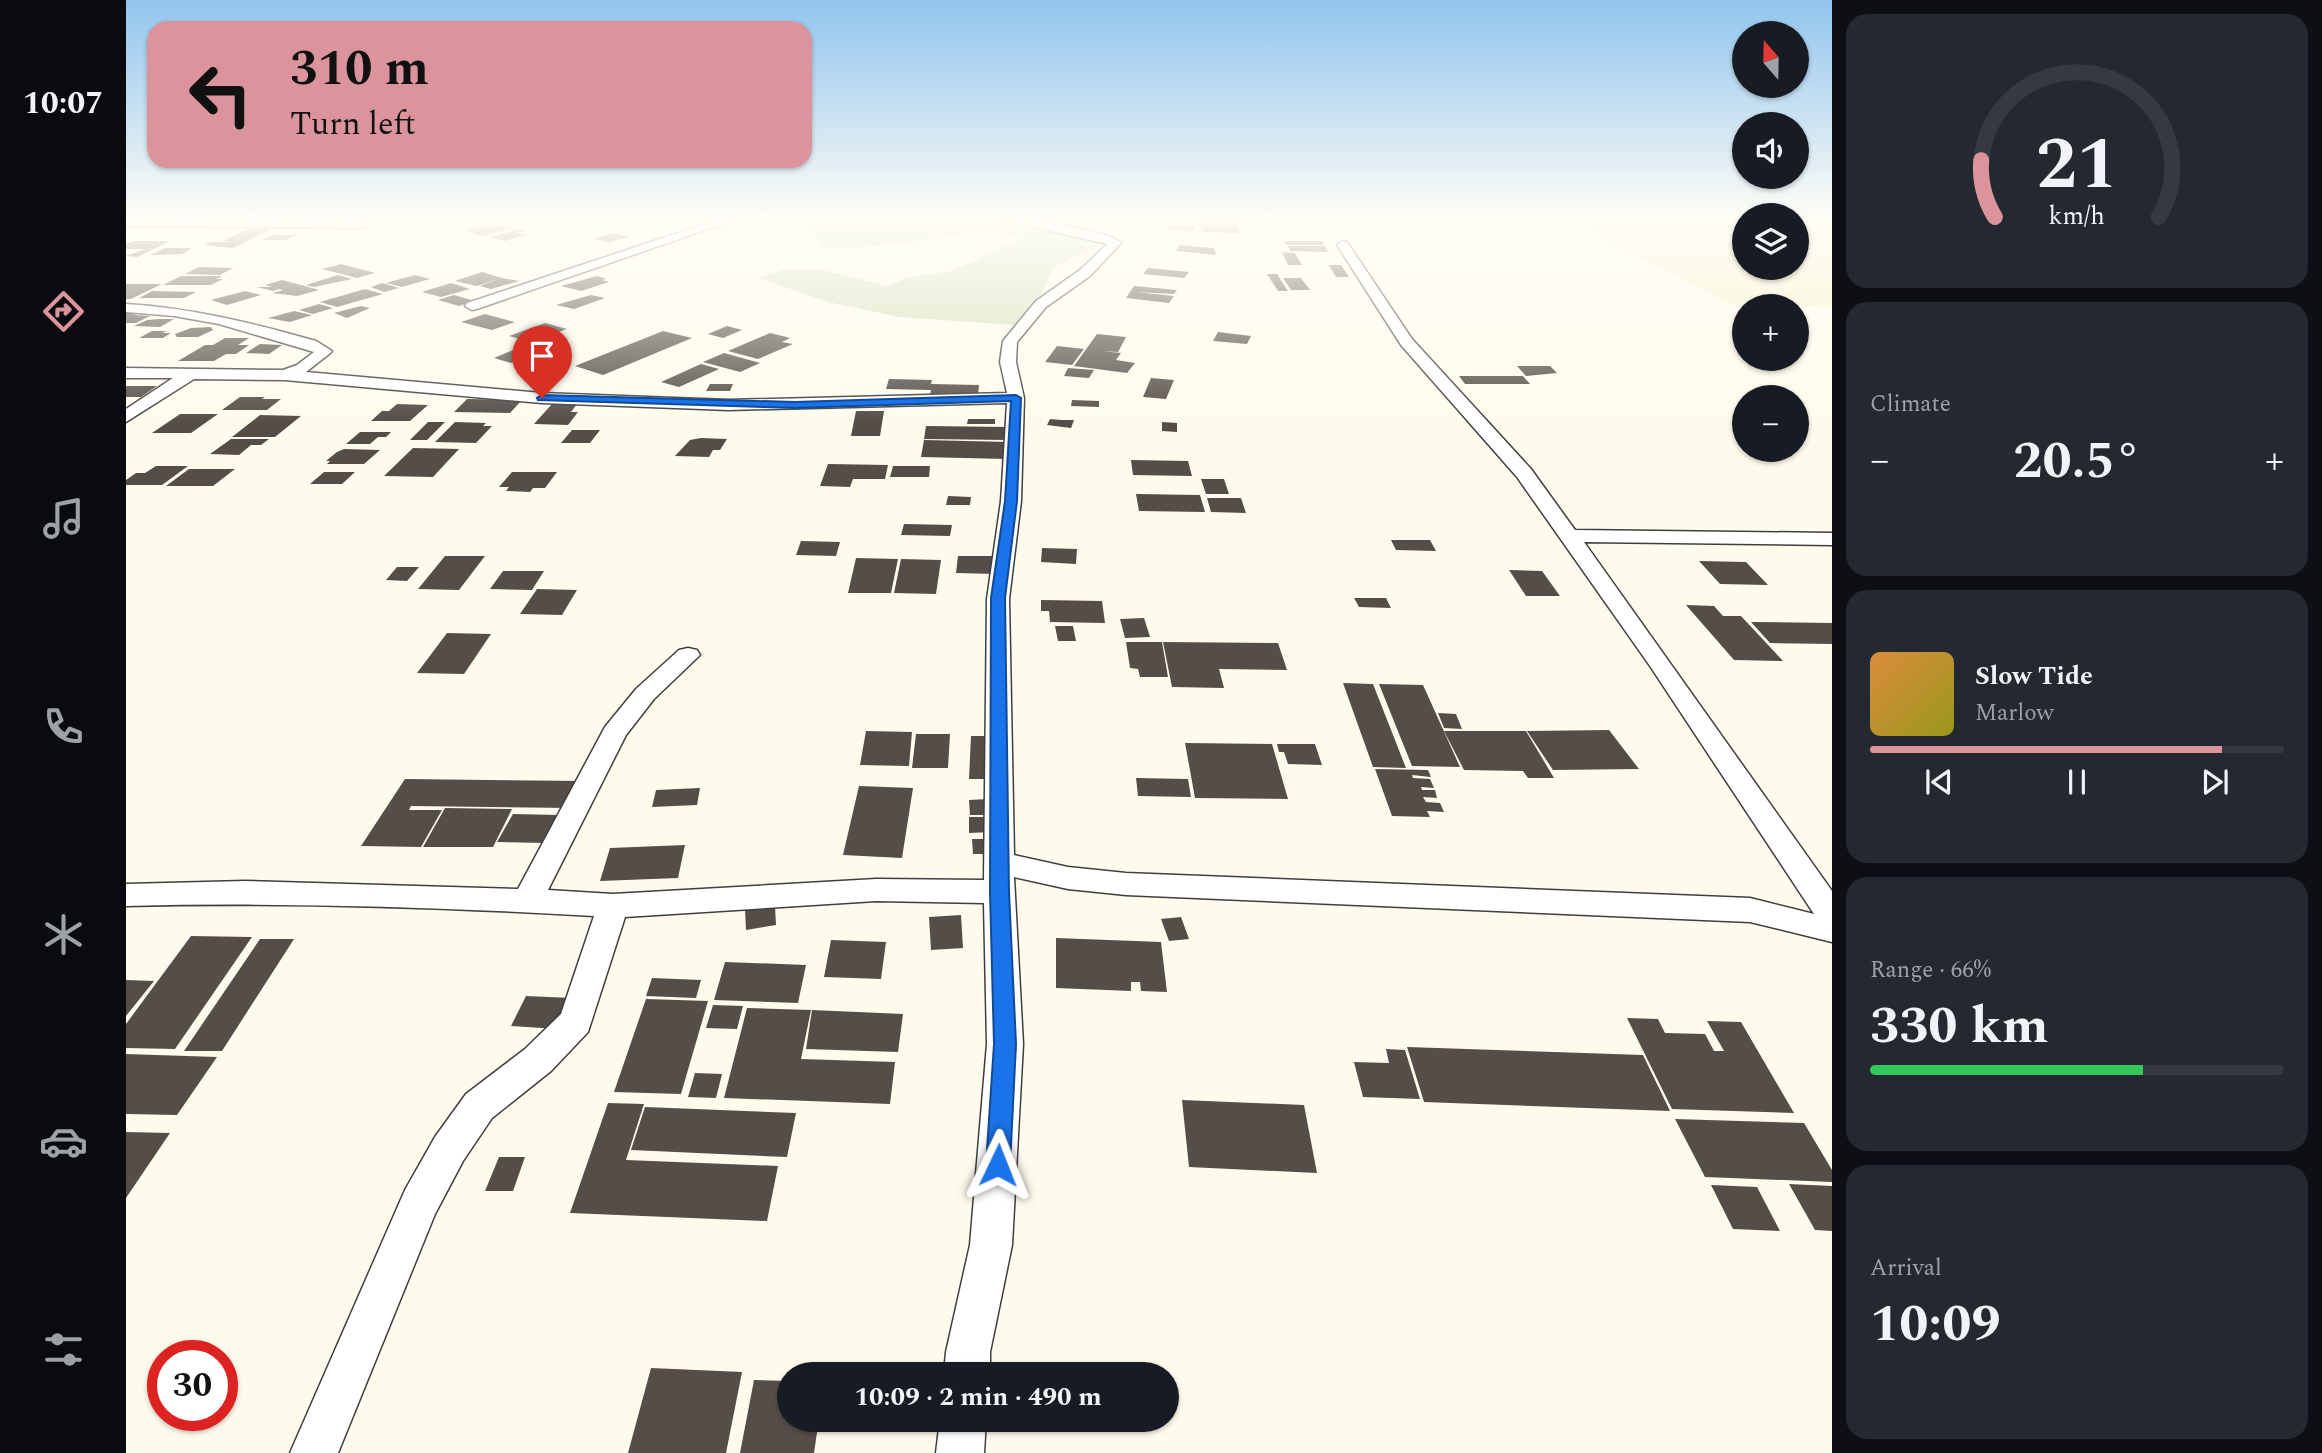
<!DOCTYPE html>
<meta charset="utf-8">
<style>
body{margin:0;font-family:Spectral,serif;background:#242831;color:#f1f3f6;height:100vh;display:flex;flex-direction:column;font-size:26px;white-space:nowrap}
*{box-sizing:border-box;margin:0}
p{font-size:23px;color:#9ea1a6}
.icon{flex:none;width:38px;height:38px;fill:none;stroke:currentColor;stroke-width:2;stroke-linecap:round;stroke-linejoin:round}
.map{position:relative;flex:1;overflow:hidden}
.panel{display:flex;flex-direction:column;gap:14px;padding:14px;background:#0d0f14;width:490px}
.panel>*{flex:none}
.banner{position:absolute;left:21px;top:21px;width:665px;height:147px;border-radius:21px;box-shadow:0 2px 5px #0004;background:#db949c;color:#111;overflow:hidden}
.needle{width:46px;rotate:340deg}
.fabs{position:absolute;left:1606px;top:21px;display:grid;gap:14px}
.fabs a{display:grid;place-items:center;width:77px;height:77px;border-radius:50%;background:#171b24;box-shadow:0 2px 5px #0004;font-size:35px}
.speed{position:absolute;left:21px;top:1340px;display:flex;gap:14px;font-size:35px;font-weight:700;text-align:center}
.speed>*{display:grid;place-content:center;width:91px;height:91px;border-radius:50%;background:#171b24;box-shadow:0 2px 5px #0004;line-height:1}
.speed .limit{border:10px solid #d22;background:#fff;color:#111}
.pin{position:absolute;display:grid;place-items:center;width:60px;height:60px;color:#fff;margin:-72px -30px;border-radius:50% 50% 50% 0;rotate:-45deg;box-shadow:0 0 7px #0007}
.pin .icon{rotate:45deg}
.me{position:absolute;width:77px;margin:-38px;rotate:2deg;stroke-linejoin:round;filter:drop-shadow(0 0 5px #0008)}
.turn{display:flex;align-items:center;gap:24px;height:147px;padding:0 28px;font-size:32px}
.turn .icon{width:91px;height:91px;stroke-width:2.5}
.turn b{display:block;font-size:49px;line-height:60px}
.big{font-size:52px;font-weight:700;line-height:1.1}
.panel .card{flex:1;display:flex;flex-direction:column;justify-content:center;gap:10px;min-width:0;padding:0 24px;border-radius:21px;background:#242831}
.panel .dial{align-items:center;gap:0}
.dial svg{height:182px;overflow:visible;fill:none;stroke:#363941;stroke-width:7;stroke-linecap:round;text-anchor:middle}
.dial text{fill:#f1f3f6;stroke:none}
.song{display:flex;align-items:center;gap:21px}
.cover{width:84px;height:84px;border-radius:10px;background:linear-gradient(135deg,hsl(30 70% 55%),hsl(60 70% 35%))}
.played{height:7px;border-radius:4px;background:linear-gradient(90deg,#db949c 85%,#363941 85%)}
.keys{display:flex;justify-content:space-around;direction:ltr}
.heat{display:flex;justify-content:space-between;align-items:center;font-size:38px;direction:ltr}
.charge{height:10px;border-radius:5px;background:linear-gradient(90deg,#34c759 66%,#363941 0)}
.trip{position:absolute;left:651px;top:1362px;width:402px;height:70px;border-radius:35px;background:#171b24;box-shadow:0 2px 5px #0004;font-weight:700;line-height:70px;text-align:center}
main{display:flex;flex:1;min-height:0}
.dock{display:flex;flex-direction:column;width:126px;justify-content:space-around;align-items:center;background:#090b0e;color:#9ea1a6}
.dock .icon{width:49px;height:49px}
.dock .on{color:#db949c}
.dock b{font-size:32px;color:#f1f3f6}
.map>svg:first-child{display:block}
.farmland{fill:#f5f1cb}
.cemetery{fill:#d6e1bd}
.building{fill:#554d48}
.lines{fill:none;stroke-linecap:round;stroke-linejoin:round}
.street-casing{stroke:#3f3f3f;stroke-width:3}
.street{fill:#fff;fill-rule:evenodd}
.route{fill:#1a73e8;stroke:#114b97;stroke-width:2}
</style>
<main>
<nav class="dock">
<b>10:07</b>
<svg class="icon on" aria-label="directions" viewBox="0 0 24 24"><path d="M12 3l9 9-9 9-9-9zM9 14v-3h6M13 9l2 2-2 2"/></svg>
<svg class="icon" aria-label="music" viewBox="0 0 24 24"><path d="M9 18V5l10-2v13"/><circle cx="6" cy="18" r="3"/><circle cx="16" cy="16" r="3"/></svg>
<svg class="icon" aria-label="phone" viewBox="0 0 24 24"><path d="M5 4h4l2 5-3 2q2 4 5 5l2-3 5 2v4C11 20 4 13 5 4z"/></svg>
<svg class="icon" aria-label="climate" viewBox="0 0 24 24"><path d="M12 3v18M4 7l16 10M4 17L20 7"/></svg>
<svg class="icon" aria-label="car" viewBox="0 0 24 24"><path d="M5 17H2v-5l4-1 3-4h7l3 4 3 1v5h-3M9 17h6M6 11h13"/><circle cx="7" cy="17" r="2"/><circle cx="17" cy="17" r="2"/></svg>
<svg class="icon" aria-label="filters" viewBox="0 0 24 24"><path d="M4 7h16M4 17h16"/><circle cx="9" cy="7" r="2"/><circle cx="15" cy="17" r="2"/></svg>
</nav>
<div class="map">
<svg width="1706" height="1453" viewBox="0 0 1706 1453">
<rect width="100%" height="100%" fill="#fffbec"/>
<path class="farmland" d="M 1434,219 L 1619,219 L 1619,268 L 1671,268 L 1671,219 L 1706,219 L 1706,307 L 1602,304 L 1455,225 Z"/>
<path class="cemetery" d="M 639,219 L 868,219 L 979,242 L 928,267 L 910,304 L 889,325 L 773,317 L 702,302 L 632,278 L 658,270 L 696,270 L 762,286 L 780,278 L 825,271 L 893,240 L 891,237 L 856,228 L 827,236 L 753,246 L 696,248 L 689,234 L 680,225 L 653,225 Z"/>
<path class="building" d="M 1071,221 L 1109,221 L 1114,233 L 1076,232 Z
M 372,224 L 388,228 L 358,236 L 342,232 L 346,231 L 340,229 Z
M 1043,225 L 1068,226 L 1068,231 L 1043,230 Z
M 126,227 L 149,227 L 107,248 L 78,245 L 84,242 L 106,242 L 97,241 Z
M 394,229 L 401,231 L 391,233 L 400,235 L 379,241 L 364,237 Z
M 488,233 L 503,237 L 483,242 L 468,239 Z
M 147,235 L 169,235 L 160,240 L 136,240 Z
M 7,241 L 44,241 L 11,257 L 0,256 L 19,249 L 0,249 L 0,244 Z
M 1158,241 L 1196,241 L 1198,245 L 1160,245 Z
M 1054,245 L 1088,248 L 1090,255 L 1050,251 Z
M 1162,246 L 1199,246 L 1203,252 L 1164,251 Z
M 39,248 L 66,248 L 56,254 L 24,255 Z
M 1156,252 L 1169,253 L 1176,265 L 1162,265 Z
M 215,264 L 249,273 L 231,278 L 196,269 Z
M 1203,265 L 1215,265 L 1223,277 L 1210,277 Z
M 73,267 L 107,268 L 94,275 L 59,274 Z
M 1022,268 L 1063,272 L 1058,278 L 1017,274 Z
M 356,272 L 376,278 L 393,281 L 365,289 L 354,286 L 372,279 L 351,286 L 329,281 Z
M 1141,274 L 1151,274 L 1162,291 L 1152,291 Z
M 212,275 L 226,279 L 188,287 L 180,285 Z
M 289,275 L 304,279 L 276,287 L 260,283 Z
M 55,276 L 96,276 L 90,279 L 97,279 L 85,285 L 37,285 Z
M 471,276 L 481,279 L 476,280 L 483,282 L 455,291 L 435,286 Z
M 1157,278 L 1175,278 L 1184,290 L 1165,290 Z
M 156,280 L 179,286 L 193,290 L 171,296 L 146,293 L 157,290 L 154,289 L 147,291 L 131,287 L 146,287 L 139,285 Z
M 256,283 L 273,288 L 258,292 L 245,287 Z
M 325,283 L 344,289 L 315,297 L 296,292 Z
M 0,284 L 36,284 L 5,299 L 0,299 Z
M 1008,286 L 1051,290 L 1048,294 L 1010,292 L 1048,296 L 1043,303 L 1000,298 Z
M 239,289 L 257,294 L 211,307 L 194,302 Z
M 26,291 L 70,292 L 58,298 L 13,298 Z
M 119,291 L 135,295 L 101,305 L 85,300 Z
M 328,295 L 349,301 L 333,306 L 312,300 Z
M 465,295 L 479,298 L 448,309 L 430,305 Z
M 193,304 L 207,308 L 187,314 L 173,310 Z
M 235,306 L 244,308 L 221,318 L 208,313 Z
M 168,311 L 186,315 L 164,322 L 142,318 Z
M 0,313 L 12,313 L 8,315 L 24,316 L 10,323 L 0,323 Z
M 359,314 L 389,322 L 366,330 L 335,322 Z
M 33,319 L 48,319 L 34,327 L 8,326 L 21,320 Z
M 419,323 L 441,329 L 405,342 L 383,336 Z
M 601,326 L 616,330 L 597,338 L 582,334 Z
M 85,327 L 87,330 L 72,337 L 51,337 L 49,334 L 65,328 Z
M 26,331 L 41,331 L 36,333 L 45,333 L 37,338 L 13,338 Z
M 537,331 L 566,338 L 477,375 L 449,366 Z
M 1092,332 L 1125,336 L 1121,344 L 1087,341 Z
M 644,333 L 664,338 L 656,342 L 667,344 L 632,359 L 602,351 Z
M 971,334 L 1000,337 L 992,352 L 976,351 L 995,353 L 990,360 L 1009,363 L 1001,373 L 948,366 Z
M 99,338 L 123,338 L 112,345 L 123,345 L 110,354 L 100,354 L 88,361 L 52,361 L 79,345 L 87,345 Z
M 134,344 L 156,345 L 143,354 L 120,353 Z
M 399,345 L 419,351 L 385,363 L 368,358 Z
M 931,346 L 958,349 L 946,365 L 919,362 Z
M 598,353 L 634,363 L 614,372 L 577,362 Z
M 575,364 L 593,369 L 553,387 L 535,382 Z
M 1391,366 L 1424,366 L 1431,373 L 1400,376 Z
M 942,368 L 968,370 L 963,378 L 938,376 Z
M 1333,376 L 1397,376 L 1404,384 L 1339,384 Z
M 1025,378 L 1048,380 L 1040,399 L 1017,397 Z
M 763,379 L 806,380 L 805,384 L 853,385 L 852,395 L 804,395 L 805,390 L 760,389 Z
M 584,384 L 607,384 L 604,391 L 580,391 Z
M 0,386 L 31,386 L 15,397 L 0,397 Z
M 114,397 L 139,397 L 136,399 L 155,399 L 141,410 L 96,410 Z
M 341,399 L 396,400 L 384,413 L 328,412 Z
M 946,400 L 973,401 L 973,407 L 945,406 Z
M 271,404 L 302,405 L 284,421 L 245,421 L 256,411 L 263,411 Z
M 426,404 L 451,404 L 445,412 L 452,412 L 442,425 L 408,424 Z
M 730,411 L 758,411 L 754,436 L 725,436 Z
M 54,414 L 92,414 L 65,433 L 26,433 Z
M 134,415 L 175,416 L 149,437 L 106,437 Z
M 842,419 L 869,419 L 869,424 L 841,424 Z
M 924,419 L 936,420 L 948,420 L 945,428 L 921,425 Z
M 302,422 L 319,422 L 301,440 L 284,440 Z
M 329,422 L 360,423 L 357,426 L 366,426 L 350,443 L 309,442 Z
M 1036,422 L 1051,423 L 1051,432 L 1036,431 Z
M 800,426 L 883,427 L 882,440 L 798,439 Z
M 446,430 L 474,430 L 464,443 L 435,443 Z
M 234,432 L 265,432 L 260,437 L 252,437 L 244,444 L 220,444 Z
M 575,438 L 601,439 L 594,450 L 587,450 L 583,457 L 549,456 L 564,440 Z
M 105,439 L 143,439 L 135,445 L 125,445 L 113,455 L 84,454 Z
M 798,440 L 883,442 L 881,459 L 795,457 Z
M 287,448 L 333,449 L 307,477 L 258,476 Z
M 218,449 L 254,450 L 238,464 L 201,464 L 204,461 L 200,461 L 211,452 Z
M 1005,460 L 1062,461 L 1066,476 L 1007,475 Z
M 702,464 L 762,465 L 759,479 L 727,479 L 724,487 L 694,486 Z
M 30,466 L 62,466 L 36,485 L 0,485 L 0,480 L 10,473 L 19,473 Z
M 767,466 L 804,466 L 803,477 L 764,477 Z
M 63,469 L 109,469 L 87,486 L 40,486 Z
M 198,472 L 229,472 L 216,484 L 184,484 Z
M 386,472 L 431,472 L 419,488 L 407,488 L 404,492 L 380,491 L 383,487 L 373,487 Z
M 1075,479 L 1098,479 L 1103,494 L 1080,494 Z
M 1010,494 L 1074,495 L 1079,512 L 1013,511 Z
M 822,496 L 845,497 L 844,505 L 820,505 Z
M 1081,498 L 1115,498 L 1120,513 L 1085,512 Z
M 778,524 L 826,525 L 824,536 L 775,535 Z
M 1265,540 L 1304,540 L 1310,551 L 1270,550 Z
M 675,541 L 714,542 L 710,556 L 670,555 Z
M 916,548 L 951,549 L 950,564 L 915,562 Z
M 319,556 L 359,556 L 333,590 L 292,589 Z
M 832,556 L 872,556 L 871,574 L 830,573 Z
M 730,558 L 772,559 L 765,593 L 722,593 Z
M 775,559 L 815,560 L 810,594 L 768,593 Z
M 1573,561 L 1620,562 L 1642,585 L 1594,584 Z
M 271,567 L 293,567 L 281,581 L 260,580 Z
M 1383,570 L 1416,571 L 1434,596 L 1400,596 Z
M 377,571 L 418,571 L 406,590 L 364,589 Z
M 411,589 L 451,590 L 436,615 L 394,614 Z
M 1228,598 L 1260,598 L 1265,608 L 1233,607 Z
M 915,600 L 976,601 L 979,623 L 924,622 L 923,611 L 915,611 Z
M 1560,605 L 1588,606 L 1597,616 L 1615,616 L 1657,661 L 1608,660 Z
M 1018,618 L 1024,637 L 999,638 L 994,619 Z
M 1625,622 L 1706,623 L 1706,644 L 1644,643 Z
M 929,626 L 947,626 L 950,641 L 932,641 Z
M 321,633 L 365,634 L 338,674 L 291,673 Z
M 1000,642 L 1036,642 L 1042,677 L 1014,677 L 1012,669 L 1004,668 Z
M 1037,642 L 1152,643 L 1161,670 L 1093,669 L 1098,688 L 1046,687 Z
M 1217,683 L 1247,684 L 1280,768 L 1247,767 Z
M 1253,684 L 1297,685 L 1334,767 L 1286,766 Z
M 1312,713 L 1330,714 L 1336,729 L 1318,728 Z
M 1483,730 L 1513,769 L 1427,770 L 1401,731 Z
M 740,731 L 786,732 L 783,766 L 734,765 Z
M 1318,731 L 1400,731 L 1428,778 L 1402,778 L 1397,771 L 1338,770 Z
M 790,734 L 824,734 L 822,768 L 786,768 Z
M 845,736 L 868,736 L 867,779 L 843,779 Z
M 1059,743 L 1146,744 L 1162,799 L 1069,798 Z
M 1151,744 L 1189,744 L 1196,765 L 1162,764 L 1158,752 L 1153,752 Z
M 1249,769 L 1302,770 L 1305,777 L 1286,775 L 1287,778 L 1304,779 L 1308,788 L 1295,787 L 1296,790 L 1309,790 L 1311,798 L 1297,797 L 1300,802 L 1314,803 L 1318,812 L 1301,811 L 1304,817 L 1266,816 Z
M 1010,778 L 1062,779 L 1065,797 L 1012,796 Z
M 279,779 L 458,781 L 445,808 L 285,806 L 283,810 L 316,810 L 295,847 L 235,846 Z
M 733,786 L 787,788 L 776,858 L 717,855 Z
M 574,788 L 571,805 L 526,807 L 530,790 Z
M 862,799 L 864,815 L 844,815 L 843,800 Z
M 319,808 L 386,809 L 367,847 L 297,847 Z
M 387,814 L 434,815 L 420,843 L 371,842 Z
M 843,817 L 863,817 L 865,832 L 843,833 Z
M 846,839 L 865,839 L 866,854 L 847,854 Z
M 559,845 L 552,878 L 474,881 L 484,848 Z
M 649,906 L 650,925 L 620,930 L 619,910 Z
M 835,915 L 837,948 L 805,950 L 803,917 Z
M 1055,917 L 1063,939 L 1043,941 L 1035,919 Z
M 65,936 L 126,937 L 49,1049 L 0,1048 L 0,1024 Z
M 930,938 L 1035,942 L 1041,992 L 1015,991 L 1014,982 L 1005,982 L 1005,991 L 930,988 Z
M 134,939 L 168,939 L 96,1051 L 58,1051 Z
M 705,940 L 760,942 L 755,979 L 698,977 Z
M 599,962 L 680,965 L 672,1003 L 588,1000 Z
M 526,978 L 575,980 L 570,998 L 520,996 Z
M 0,980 L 28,981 L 0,1016 Z
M 400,996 L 446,998 L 432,1029 L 385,1026 Z
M 520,999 L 582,1001 L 555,1094 L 488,1092 Z
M 587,1005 L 617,1006 L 611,1029 L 580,1028 Z
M 621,1008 L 685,1010 L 675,1059 L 769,1062 L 764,1104 L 598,1098 Z
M 686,1010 L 777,1014 L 772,1052 L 680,1049 Z
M 1501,1018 L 1532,1019 L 1539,1033 L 1579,1034 L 1588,1051 L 1598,1051 L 1581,1021 L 1615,1022 L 1668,1113 L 1546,1109 Z
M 1281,1047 L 1517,1055 L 1544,1111 L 1298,1102 Z
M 1260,1049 L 1279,1050 L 1294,1099 L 1237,1097 L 1228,1062 L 1263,1063 Z
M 0,1054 L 91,1057 L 51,1115 L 0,1114 Z
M 569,1073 L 596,1074 L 590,1098 L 562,1097 Z
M 1056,1100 L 1178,1105 L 1191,1173 L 1063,1167 Z
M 482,1103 L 518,1104 L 500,1160 L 652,1166 L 641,1221 L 444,1213 Z
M 519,1107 L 670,1113 L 661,1157 L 505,1150 Z
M 1549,1119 L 1678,1123 L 1706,1170 L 1706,1182 L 1579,1177 Z
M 0,1132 L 44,1133 L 0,1198 Z
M 373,1157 L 399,1157 L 387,1191 L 359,1191 Z
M 1663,1184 L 1706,1186 L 1706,1231 L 1689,1230 Z
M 1585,1185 L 1631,1187 L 1654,1231 L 1607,1229 Z
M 525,1368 L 616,1372 L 600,1453 L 502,1453 Z
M 628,1380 L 663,1381 L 663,1419 L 693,1419 L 688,1453 L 614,1453 Z"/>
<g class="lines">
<g class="street-casing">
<path id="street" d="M 594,219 L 611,219 L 351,309 L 346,310 L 339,306 L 341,303 Z
M 873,219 C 896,219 979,228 995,243 L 964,276 L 920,307 L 891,342 L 890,362 L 898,398 L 895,501 L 883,599 L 888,855 L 942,867 L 1000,873 L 1624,898 L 1688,914 L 1524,666 L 1391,477 L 1275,345 L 1211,245 L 1217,241 L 1221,242 L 1286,339 L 1405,469 L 1449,530 L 1706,533 L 1706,545 L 1458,542 L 1706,891 L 1706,942 L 1624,922 L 1000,895 L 942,889 L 888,877 L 897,1044 L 886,1245 L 864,1352 L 864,1374 L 818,1374 L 820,1352 L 844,1245 L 861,1044 L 858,903 L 750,901 L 499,917 L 462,1032 L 425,1071 L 366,1118 L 337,1161 L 309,1214 L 212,1453 L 164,1453 L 279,1190 L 309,1137 L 340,1094 L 399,1049 L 435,1014 L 468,916 C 312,907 156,902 0,906 L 0,884 L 119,881 L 392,889 L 479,727 L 510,689 L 553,650 L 562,648 L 571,650 L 574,655 L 528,699 L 500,735 L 422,890 L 487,894 L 750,879 L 858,880 L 861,599 L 875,501 L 881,403 L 603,410 L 416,403 L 159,380 L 68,379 L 0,422 L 0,409 L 47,378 L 0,378 L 0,368 L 157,370 L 171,365 L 188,352 L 93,324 L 48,316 L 0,312 L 0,304 C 65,308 127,323 190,341 L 206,351 L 203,354 L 180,372 L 416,393 L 603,400 L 881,393 L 874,362 L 877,341 L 910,301 L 954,270 L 981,244 Z
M 0,220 L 237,222 L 243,225 L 237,228 L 0,226 Z
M 814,1419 L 860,1419 L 858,1453 L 810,1453 Z"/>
</g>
<use href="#street" class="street"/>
</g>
<linearGradient id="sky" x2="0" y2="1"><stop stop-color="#91c5ee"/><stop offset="0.52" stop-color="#fffdf6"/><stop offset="1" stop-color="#fffdf6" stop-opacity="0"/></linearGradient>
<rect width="1706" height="423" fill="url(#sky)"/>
<path class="route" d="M 416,395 L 669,402 L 890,395 L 895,398 L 891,501 L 879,598 L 883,892 L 890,1044 L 884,1165 L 880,1173 L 872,1176 L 864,1173 L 860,1165 L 868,1044 L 864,892 L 865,598 L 879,501 L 885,401 L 669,408 L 412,400 L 411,398 Z"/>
</svg>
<div class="fabs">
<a><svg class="needle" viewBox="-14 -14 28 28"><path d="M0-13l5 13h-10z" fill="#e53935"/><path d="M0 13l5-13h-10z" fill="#9ea1a6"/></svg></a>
<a><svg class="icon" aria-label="sound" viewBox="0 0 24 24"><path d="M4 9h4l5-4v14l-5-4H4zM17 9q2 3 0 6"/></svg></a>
<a><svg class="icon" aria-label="layers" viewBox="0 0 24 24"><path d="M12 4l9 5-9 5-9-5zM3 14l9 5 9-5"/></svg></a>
<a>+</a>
<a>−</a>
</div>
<div class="speed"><div class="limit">30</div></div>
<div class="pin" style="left:416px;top:398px;background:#d93025"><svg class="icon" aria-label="arrive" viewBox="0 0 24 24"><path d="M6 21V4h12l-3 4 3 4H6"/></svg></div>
<svg class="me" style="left:872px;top:1165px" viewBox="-20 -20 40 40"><path d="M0-17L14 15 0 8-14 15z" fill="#1a73e8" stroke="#fff" stroke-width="4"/></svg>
<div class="trip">10:09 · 2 min · 490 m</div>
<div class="banner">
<div class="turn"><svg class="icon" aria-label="left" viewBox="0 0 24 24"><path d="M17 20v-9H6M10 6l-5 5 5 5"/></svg><div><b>310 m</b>Turn left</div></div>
</div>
</div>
<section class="panel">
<div class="card dial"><svg viewBox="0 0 100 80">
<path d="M14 69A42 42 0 1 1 86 69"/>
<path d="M14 69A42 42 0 0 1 8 44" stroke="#db949c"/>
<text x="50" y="56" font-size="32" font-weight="700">21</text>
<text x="50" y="72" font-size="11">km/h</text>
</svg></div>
<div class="card"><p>Climate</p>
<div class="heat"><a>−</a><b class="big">20.5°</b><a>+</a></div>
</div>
<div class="card">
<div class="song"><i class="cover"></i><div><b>Slow Tide</b><p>Marlow</p></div></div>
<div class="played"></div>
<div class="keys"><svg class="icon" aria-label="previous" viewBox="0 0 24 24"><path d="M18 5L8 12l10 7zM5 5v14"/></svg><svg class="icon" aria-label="pause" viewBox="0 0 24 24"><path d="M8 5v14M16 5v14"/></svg><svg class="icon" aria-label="next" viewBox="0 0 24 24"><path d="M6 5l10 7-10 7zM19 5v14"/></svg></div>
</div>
<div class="card"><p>Range · 66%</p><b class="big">330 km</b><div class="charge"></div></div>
<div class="card"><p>Arrival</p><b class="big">10:09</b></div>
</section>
</main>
